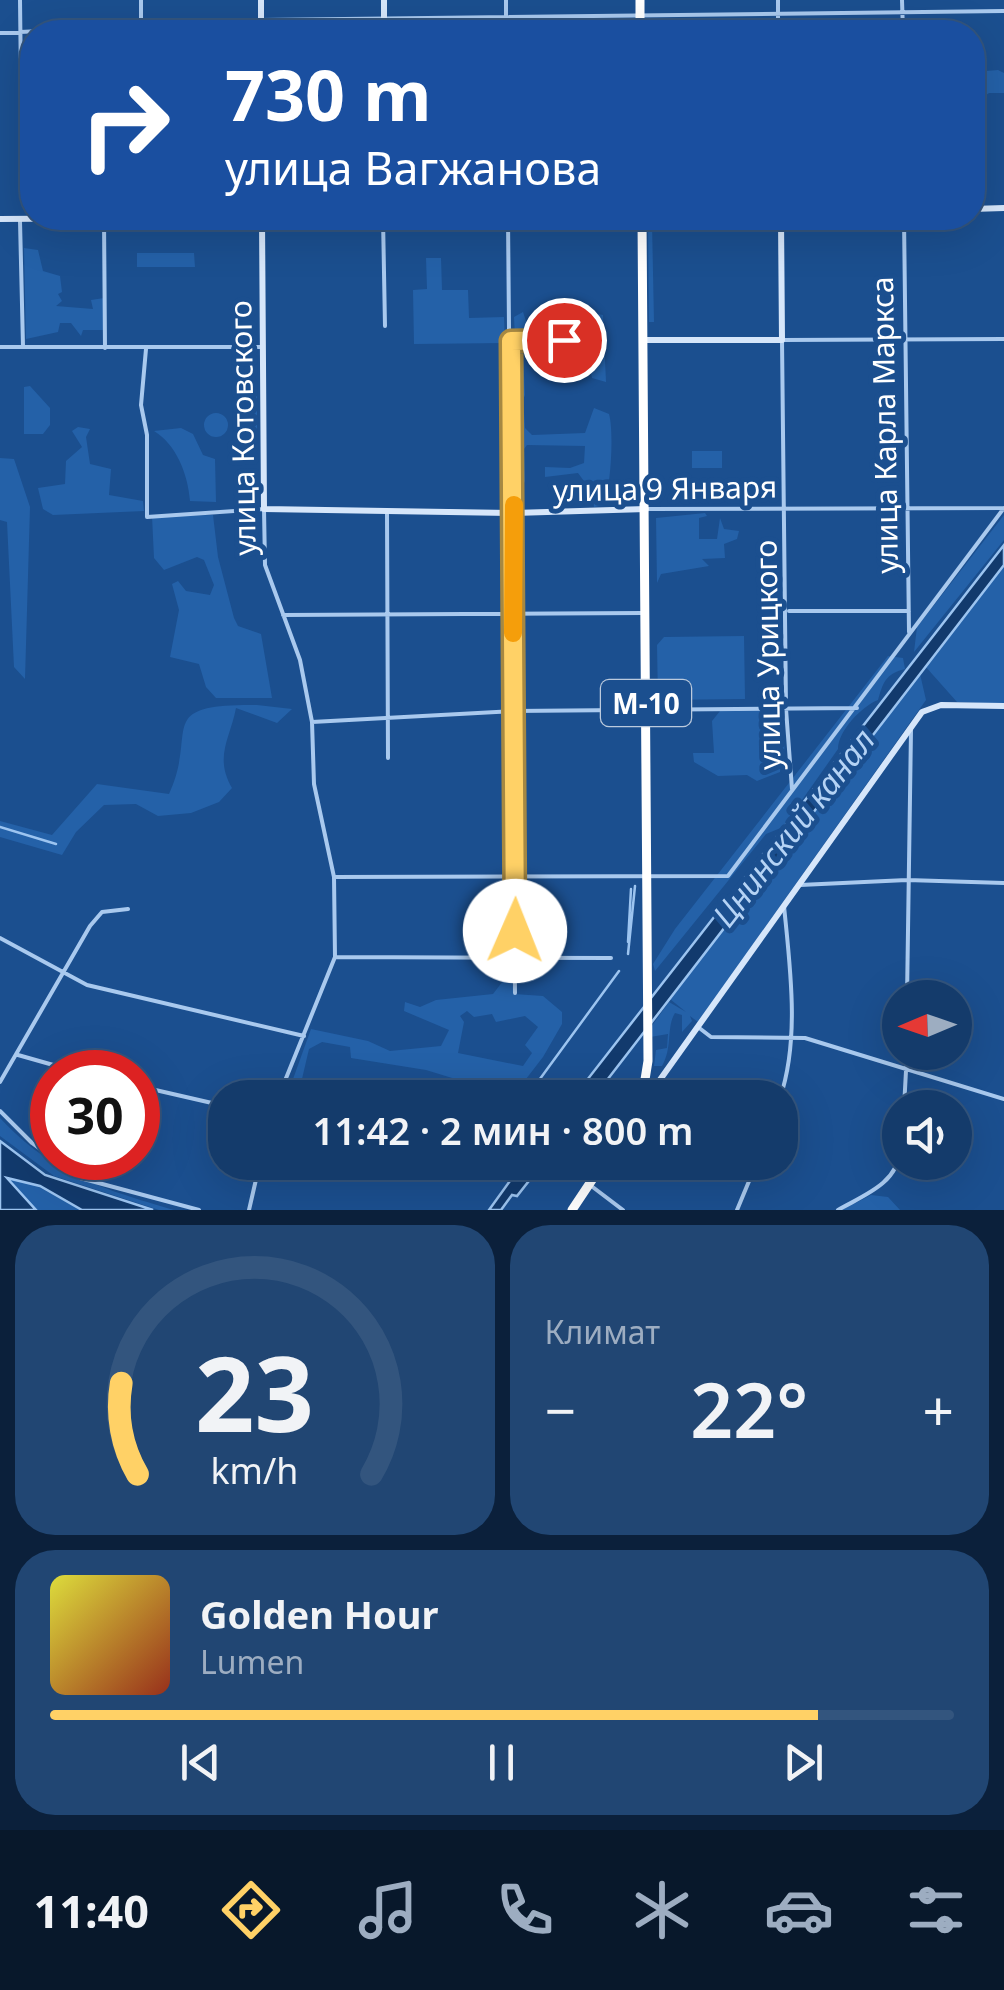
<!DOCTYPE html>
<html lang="ru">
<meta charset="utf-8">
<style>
body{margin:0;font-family:"Noto Sans",sans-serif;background:#214673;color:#f1f3f6;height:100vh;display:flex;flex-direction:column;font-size:38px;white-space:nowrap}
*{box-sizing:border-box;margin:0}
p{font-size:32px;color:#9dadc1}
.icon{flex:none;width:55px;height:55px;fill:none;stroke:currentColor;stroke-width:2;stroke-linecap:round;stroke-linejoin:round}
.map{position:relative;height:1210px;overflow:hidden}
.side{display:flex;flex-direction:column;gap:15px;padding:15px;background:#0b203b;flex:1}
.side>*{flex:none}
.banner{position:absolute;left:20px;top:20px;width:965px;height:210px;border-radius:40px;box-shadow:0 10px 40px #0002,0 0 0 2px #33557e;background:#1a4fa0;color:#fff;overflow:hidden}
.needle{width:65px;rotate:268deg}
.buttons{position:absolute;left:882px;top:980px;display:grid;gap:20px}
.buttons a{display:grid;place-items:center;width:90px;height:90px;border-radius:50%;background:#143b6b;box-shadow:0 10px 40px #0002,0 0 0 2px #33557e;font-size:50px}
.speed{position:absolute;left:30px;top:1050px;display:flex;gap:20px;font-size:50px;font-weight:700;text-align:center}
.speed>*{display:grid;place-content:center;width:130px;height:130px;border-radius:50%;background:#143b6b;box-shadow:0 10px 40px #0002,0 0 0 2px #33557e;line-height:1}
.speed .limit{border:15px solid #d22;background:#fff;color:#111}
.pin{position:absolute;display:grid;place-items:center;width:85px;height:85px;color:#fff;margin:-42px;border:5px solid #fff;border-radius:50%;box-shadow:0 2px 10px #0007}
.me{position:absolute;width:110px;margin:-55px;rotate:1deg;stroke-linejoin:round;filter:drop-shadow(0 0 8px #0008)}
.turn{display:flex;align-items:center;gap:35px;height:210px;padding:0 40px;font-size:45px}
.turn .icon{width:130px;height:130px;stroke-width:2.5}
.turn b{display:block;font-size:70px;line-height:85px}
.big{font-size:75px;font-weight:600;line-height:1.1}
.side .card{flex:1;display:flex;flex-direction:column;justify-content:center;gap:15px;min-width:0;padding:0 35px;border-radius:40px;background:#214673}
.side .dial{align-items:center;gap:0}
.dial svg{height:260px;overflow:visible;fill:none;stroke:#33557e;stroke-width:7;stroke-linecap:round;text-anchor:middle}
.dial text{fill:#f1f3f6;stroke:none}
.song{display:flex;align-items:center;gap:30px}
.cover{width:120px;height:120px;border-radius:15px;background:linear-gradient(135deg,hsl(60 70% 55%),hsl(10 70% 35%))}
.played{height:10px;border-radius:5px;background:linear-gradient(90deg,#ffd166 85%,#33557e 85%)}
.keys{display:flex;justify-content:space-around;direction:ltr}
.heat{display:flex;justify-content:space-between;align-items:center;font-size:55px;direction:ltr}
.side .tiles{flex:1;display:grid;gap:15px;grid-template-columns:1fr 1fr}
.card:last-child{grid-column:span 2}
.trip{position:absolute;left:208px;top:1080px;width:590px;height:100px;border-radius:40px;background:#143b6b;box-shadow:0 10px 40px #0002,0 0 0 2px #33557e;font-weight:600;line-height:100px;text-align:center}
.tab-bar{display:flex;height:160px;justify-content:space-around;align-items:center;background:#08182b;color:#9dadc1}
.tab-bar .icon{width:70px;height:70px}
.tab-bar .on{color:#ffd166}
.tab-bar b{font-size:45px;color:#f1f3f6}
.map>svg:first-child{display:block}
.green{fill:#2461a8;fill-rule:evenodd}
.water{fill:#123a6d;stroke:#9cc4f0;stroke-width:2.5}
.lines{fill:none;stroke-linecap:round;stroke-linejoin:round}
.stream{stroke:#9cc4f0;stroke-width:2.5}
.street{stroke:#a9c9ee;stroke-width:4}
.secondary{stroke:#d6e6fa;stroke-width:6}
.highway{stroke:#fff;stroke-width:9}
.route-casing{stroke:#a68842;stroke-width:25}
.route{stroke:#ffd166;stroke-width:18}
.slow{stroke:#f59e0b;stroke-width:18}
.labels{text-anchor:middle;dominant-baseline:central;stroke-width:10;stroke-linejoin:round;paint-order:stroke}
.shield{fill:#1b4f8f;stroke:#bbcadd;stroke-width:2.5}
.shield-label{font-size:28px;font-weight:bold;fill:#fff}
.street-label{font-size:30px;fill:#fff;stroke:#1b4f8f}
.water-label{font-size:32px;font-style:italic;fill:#b5d3f5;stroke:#1b4f8f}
</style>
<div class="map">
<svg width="1004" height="1210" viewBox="0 0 1004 1210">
<rect width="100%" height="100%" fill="#1b4f8f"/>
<path class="green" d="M 998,70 L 1004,73 L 1004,93 L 989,93 L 980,99 L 978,123 L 973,123 L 973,92 L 984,91 L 986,71 Z
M 648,222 L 652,222 L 654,322 L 649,322 Z
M 24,248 L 38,250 L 43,271 L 60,276 L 62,292 L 58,294 L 62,301 L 56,306 L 93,309 L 91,300 L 104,298 L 104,330 L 83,330 L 81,336 L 71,323 L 60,323 L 58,332 L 26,339 Z
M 137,253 L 194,253 L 195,267 L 137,267 Z
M 426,258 L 441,258 L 442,290 L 468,290 L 469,318 L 504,317 L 505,343 L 414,344 L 413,290 L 427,289 Z
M 523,312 L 530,333 L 584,333 L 591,328 L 593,313 L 603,315 L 606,382 L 592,378 L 585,347 L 527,351 L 523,354 L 525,395 L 523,400 L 518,397 L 514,317 Z
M 246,383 L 257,383 L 257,439 L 246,439 Z
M 30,386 L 50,408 L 50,425 L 43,434 L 24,434 L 24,387 Z
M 594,408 L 609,414 C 614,431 611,486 604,505 L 594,507 L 592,492 L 578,473 L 545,477 L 545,467 L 570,468 L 584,463 L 585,446 L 527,445 L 524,449 L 525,481 L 518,497 L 516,414 L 524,412 L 525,428 L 532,435 L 585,433 Z
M204 425a12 12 0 1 1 24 0a12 12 0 1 1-24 0Z
M 78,427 L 90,429 L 86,437 L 90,464 L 111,469 L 109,495 L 143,501 L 144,511 L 53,515 L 43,509 L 38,488 L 65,484 L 66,461 L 82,447 L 72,431 Z
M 181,428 L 193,434 L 203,455 L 215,459 L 216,502 L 190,501 C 188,474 176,444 154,431 Z
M 692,451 L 722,451 L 722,468 L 692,468 Z
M 0,458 L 14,459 L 30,507 L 25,679 L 14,667 L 7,522 L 0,520 Z
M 705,513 L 707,516 L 699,518 L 699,539 L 717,539 L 720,518 L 724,529 L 739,531 L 737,539 L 724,544 L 725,558 L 702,559 L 709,566 L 661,574 L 657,583 L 656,518 Z
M 213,515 L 218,557 L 234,618 L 238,626 L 261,634 L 272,698 L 216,698 L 206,687 L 199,664 L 170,657 L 179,610 L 172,584 L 178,581 L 186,591 L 210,595 L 214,585 L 204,560 L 197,557 L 164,570 L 154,558 L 152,516 Z
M 1004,515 L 1004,540 L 914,652 L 917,627 Z
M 1004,565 L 1004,704 L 957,702 L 925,666 Z
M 744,636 L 745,699 L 658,700 L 657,645 L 664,637 Z
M 888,656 L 903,658 L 905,669 C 885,674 883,683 878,700 C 862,706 838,731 838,749 L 783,827 L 766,834 L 655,971 L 653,964 L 675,929 Z
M 920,674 L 926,700 L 698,1022 L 690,1016 L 692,1021 L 682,1032 L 682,1015 L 675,1013 C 666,1027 673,1047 662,1066 L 654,1066 L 656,1050 L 667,1048 L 668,1034 L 650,1037 L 651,1027 L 669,1002 L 686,1012 L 670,999 Z
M 257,705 L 292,709 L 277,723 L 236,708 C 230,739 214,757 232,788 L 219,802 L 191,813 L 158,816 L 136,804 L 104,805 L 76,832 L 62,855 L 0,837 L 0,821 L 52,835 L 97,784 L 169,794 C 199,729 152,704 257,705 Z
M 769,710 C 789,723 786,751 780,772 L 757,781 L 747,775 L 718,776 L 694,762 L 693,753 L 714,753 L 712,721 L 720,711 Z
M 512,980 L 514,994 L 543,996 L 562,1012 L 562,1024 L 543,1057 L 526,1079 L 509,1085 L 462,1081 L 426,1070 L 351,1058 L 350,1047 L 322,1042 L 309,1049 L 298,1096 L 288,1093 L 311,1029 L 368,1041 L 390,1051 L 441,1046 L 449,1030 L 404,1011 L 405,1002 L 420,1007 L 436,1000 L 493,994 L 503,981 ZM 467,1011 L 474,1017 L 492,1014 L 496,1022 L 525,1016 L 538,1027 L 525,1045 L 532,1053 L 523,1066 L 458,1053 L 464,1022 L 460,1016 Z
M 0,1118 C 54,1175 100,1188 174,1210 L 159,1210 L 54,1176 L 0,1136 Z
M 5,1178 L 33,1184 L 82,1210 L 36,1210 Z
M 871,1195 L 888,1197 L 900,1210 L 842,1210 Z"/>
<path class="water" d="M 1004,545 L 1004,565 L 594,1097 L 573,1098 Z
M 0,1141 L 45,1175 L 153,1210 L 82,1210 L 40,1186 L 7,1178 L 36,1210 L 0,1210 Z
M 523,1163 L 543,1163 L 517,1196 L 512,1195 L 501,1210 L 489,1210 Z"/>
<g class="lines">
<path class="stream" d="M 0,827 L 56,844
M 628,942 L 631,889
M 628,954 L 635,886
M 526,1098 L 619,971
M 429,1163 L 431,1162"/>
<path class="street" d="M 20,0 L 22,169
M 141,0 L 141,32
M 506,0 L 506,32
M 778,0 L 778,32
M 902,0 L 903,32
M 0,33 L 261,20 L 1004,11
M 104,218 L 105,348
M 383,218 L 385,326
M 508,218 L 515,993
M 904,218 L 909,632
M 20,221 L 23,346
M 511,341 L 591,340
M 0,347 L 263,347
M 146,349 L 141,405 L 147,435 L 147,517 L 264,509 L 265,565 L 300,660 L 312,722 L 314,784 L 334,877 L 335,957 L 278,1098
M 649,509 L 1004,508
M 387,512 L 388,758
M 789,611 L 909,611
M 283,615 L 643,613
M 312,722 L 513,711 L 857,708
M 792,789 L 786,709 L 782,340 L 1004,339
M 334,877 L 728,876 L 1004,508
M 800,885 L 907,880 L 1004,883
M 0,938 L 87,985 L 304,1036
M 335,957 L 611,958
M 907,998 L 911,730
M 698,1027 L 711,1037 L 805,1038 L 1004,1099
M 18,1055 L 78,1072
M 0,1082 L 90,926 L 102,912 L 128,909
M 138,1086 L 225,1106
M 780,1098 C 800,1039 790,967 784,906
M 904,1108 L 907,1052
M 0,1111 L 32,1143 L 80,1178 L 199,1210
M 590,1185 L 623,1210
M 249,1210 L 260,1162
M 737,1210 L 757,1162
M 838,1210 C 864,1195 897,1184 900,1151"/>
<path class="secondary" d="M 384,0 L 384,32
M 261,32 L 261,0
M 972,209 L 1004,208
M 262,218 L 264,509 L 514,513 L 646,509
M 0,219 L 137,218
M 642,340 L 782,340 L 781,218
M 647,1098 L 922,712 L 941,705 L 1004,706"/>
<path class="highway" d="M 640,0 L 640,32
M 642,1098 L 648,1061 L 642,218
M 572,1210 L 604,1162"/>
</g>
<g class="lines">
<g class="route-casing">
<path id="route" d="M 515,931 L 511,341 L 564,340"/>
</g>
<use href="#route" class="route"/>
<path class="slow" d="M 513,633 L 514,505"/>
</g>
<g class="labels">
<rect class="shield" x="601" y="680" width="90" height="46" rx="8"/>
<g class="shield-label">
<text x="646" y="703">М-10</text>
</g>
<g class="street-label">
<text transform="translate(884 425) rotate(-91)">улица Карла Маркса</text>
<text transform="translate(242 428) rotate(-91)">улица Котовского</text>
<text transform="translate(665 488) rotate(-1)">улица 9 Января</text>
<text transform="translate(767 655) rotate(-91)">улица Урицкого</text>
</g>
<g class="water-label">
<text transform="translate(793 827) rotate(-52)">Цнинский канал</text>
</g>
</g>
</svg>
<div class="buttons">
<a><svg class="needle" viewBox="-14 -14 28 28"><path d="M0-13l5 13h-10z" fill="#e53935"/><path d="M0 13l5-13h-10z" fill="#9dadc1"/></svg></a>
<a><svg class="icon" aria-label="sound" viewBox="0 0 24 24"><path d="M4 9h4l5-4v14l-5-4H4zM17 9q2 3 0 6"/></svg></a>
</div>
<div class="speed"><div class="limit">30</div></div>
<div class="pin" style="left:564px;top:340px;background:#d93025"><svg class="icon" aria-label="arrive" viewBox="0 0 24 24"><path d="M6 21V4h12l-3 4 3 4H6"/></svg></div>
<svg class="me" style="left:515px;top:931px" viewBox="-20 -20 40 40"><circle r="19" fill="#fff"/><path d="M0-13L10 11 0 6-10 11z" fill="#ffd166"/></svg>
<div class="trip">11:42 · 2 мин · 800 m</div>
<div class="banner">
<div class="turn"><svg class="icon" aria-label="right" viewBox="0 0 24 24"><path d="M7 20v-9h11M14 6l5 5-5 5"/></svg><div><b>730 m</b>улица Вагжанова</div></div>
</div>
</div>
<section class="side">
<div class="tiles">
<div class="card dial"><svg viewBox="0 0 100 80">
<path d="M14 69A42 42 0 1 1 86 69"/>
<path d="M14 69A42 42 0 0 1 9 41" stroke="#ffd166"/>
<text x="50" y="56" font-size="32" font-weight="700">23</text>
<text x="50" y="72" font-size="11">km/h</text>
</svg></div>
<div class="card"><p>Климат</p>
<div class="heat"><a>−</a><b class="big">22°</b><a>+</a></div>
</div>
<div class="card">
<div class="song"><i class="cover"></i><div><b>Golden Hour</b><p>Lumen</p></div></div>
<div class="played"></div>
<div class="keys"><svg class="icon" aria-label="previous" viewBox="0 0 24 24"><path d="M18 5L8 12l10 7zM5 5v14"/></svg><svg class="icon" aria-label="pause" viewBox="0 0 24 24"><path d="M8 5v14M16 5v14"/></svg><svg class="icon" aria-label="next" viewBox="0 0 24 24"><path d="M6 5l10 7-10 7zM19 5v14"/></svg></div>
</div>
</div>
</section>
<nav class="tab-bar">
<b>11:40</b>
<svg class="icon on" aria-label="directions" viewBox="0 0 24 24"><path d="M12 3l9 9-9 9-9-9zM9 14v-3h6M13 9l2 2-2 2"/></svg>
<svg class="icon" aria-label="music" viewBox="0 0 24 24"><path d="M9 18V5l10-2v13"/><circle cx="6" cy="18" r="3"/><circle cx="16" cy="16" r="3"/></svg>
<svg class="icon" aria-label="phone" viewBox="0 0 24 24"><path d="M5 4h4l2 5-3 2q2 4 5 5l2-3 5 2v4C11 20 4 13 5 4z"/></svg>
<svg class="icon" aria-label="climate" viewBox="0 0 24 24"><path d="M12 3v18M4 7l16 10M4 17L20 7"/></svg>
<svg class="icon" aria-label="car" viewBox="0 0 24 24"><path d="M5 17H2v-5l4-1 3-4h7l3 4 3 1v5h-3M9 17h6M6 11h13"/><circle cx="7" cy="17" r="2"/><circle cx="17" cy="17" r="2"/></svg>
<svg class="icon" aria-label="filters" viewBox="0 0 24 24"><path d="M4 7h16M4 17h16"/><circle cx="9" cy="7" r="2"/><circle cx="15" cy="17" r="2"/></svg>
</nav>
